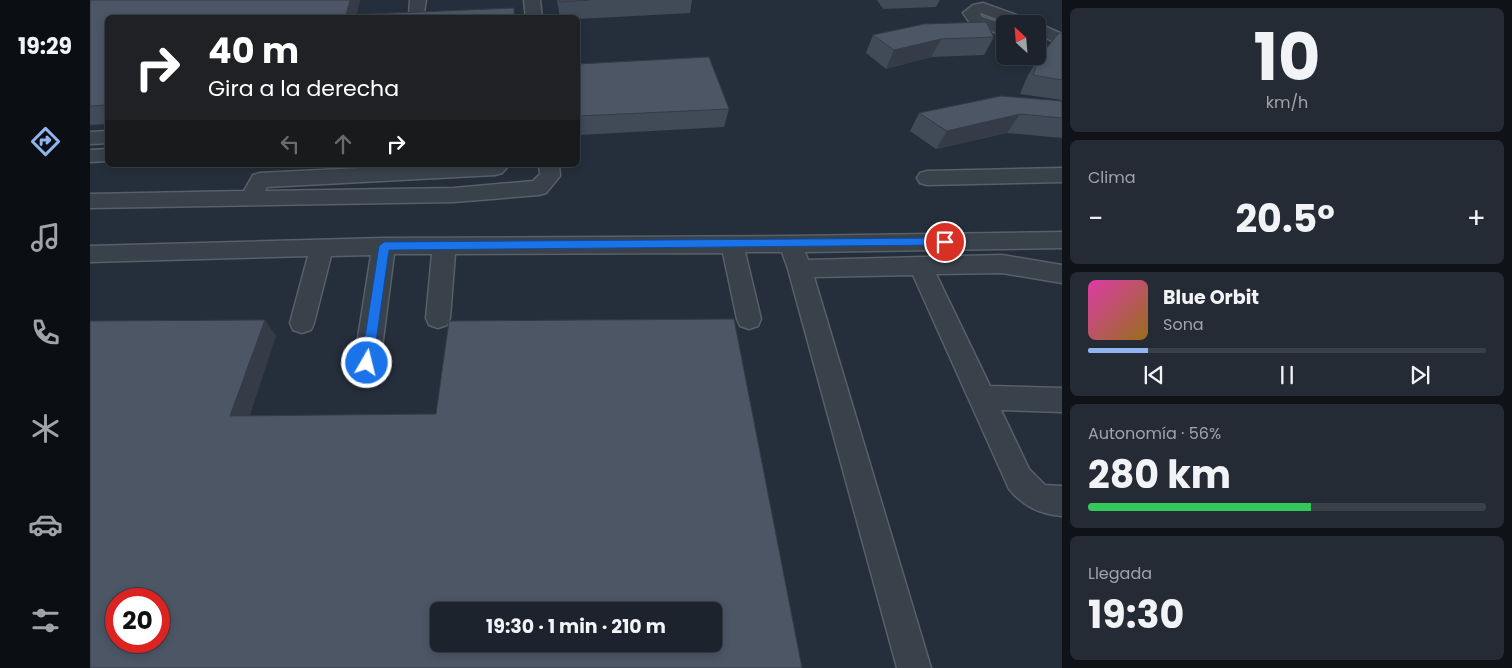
<!DOCTYPE html>
<html lang="es">
<meta charset="utf-8">
<style>
body{margin:0;font-family:Poppins,sans-serif;background:#252b34;color:#f1f3f6;height:100vh;display:flex;flex-direction:column;font-size:19px;white-space:nowrap}
*{box-sizing:border-box;margin:0}
p{font-size:16px;color:#a0a4a9}
.icon{flex:none;width:28px;height:28px;fill:none;stroke:currentColor;stroke-width:2;stroke-linecap:round;stroke-linejoin:round}
.map{position:relative;flex:1;overflow:hidden}
.panel{display:flex;flex-direction:column;gap:8px;padding:8px;background:#0f1318;width:450px}
.panel>*{flex:none}
.top-card{position:absolute;left:15px;top:15px;width:475px;height:152px;border-radius:8px;box-shadow:0 2px 8px #0003,0 0 0 1px #3a4048;background:#202124;color:#fff;overflow:hidden}
.needle{width:32px;rotate:334deg}
.buttons{position:absolute;left:906px;top:15px;display:grid;gap:10px}
.buttons a{display:grid;place-items:center;width:50px;height:50px;border-radius:8px;background:#1c232c;box-shadow:0 2px 8px #0003,0 0 0 1px #3a4048;font-size:25px}
.speed{position:absolute;left:15px;top:588px;display:flex;gap:10px;font-size:25px;font-weight:700;text-align:center}
.speed>*{display:grid;place-content:center;width:65px;height:65px;border-radius:50%;background:#1c232c;box-shadow:0 2px 8px #0003,0 0 0 1px #3a4048;line-height:1}
.speed .limit{border:8px solid #d22;background:#fff;color:#111}
.pin{position:absolute;display:grid;place-items:center;width:42px;height:42px;color:#fff;margin:-21px;border:2px solid #fff;border-radius:50%;box-shadow:0 1px 5px #0007}
.me{position:absolute;width:55px;margin:-28px;rotate:8deg;stroke-linejoin:round;filter:drop-shadow(0 0 4px #0008)}
.turn{display:flex;align-items:center;gap:18px;height:105px;padding:0 20px;font-size:22px}
.turn .icon{width:65px;height:65px;stroke-width:2.5}
.turn b{display:block;font-size:35px;line-height:42px}
.lanes{display:flex;align-items:center;height:48px;padding:0 20px;background:#0003;justify-content:center;gap:25px;direction:ltr}
.lanes .off{opacity:.35}
.big{font-size:38px;font-weight:700;line-height:1.1}
.panel .tile{flex:1;display:flex;flex-direction:column;justify-content:center;gap:8px;min-width:0;padding:0 18px;border-radius:8px;background:#252b34}
.panel .dial{align-items:center;gap:0}
.dial b{font-size:65px;line-height:1}
.song{display:flex;align-items:center;gap:15px}
.cover{width:60px;height:60px;border-radius:8px;background:linear-gradient(135deg,hsl(320 70% 55%),hsl(40 70% 35%))}
.played{height:5px;border-radius:2px;background:linear-gradient(90deg,#91b6ef 15%,#3a4048 15%)}
.keys{display:flex;justify-content:space-around;direction:ltr}
.heat{display:flex;justify-content:space-between;align-items:center;font-size:28px;direction:ltr}
.charge{height:8px;border-radius:4px;background:linear-gradient(90deg,#34c759 56%,#3a4048 0)}
.trip{position:absolute;left:340px;top:602px;width:292px;height:50px;border-radius:8px;background:#1c232c;box-shadow:0 2px 8px #0003,0 0 0 1px #3a4048;font-weight:700;line-height:50px;text-align:center}
main{display:flex;flex:1;min-height:0}
.tabs{display:flex;flex-direction:column;width:90px;justify-content:space-around;align-items:center;background:#0b0e12;color:#a0a4a9}
.tabs .icon{width:35px;height:35px}
.tabs .on{color:#91b6ef}
.tabs b{font-size:22px;color:#f1f3f6}
.map>svg:first-child{display:block}
.lines{fill:none;stroke-linecap:round;stroke-linejoin:round}
.minor-casing{stroke:#575f69;stroke-width:3}
.minor{fill:#39414b;fill-rule:evenodd}
.wall{fill:#414a57}
.shaded-wall{fill:#353c47}
.building{fill:#4c5665;stroke:#353c47;fill-rule:evenodd}
.route{fill:#1a73e8;stroke:#114b97}
</style>
<main>
<nav class="tabs">
<b>19:29</b>
<svg class="icon on" aria-label="directions" viewBox="0 0 24 24"><path d="M12 3l9 9-9 9-9-9zM9 14v-3h6M13 9l2 2-2 2"/></svg>
<svg class="icon" aria-label="music" viewBox="0 0 24 24"><path d="M9 18V5l10-2v13"/><circle cx="6" cy="18" r="3"/><circle cx="16" cy="16" r="3"/></svg>
<svg class="icon" aria-label="phone" viewBox="0 0 24 24"><path d="M5 4h4l2 5-3 2q2 4 5 5l2-3 5 2v4C11 20 4 13 5 4z"/></svg>
<svg class="icon" aria-label="climate" viewBox="0 0 24 24"><path d="M12 3v18M4 7l16 10M4 17L20 7"/></svg>
<svg class="icon" aria-label="car" viewBox="0 0 24 24"><path d="M5 17H2v-5l4-1 3-4h7l3 4 3 1v5h-3M9 17h6M6 11h13"/><circle cx="7" cy="17" r="2"/><circle cx="17" cy="17" r="2"/></svg>
<svg class="icon" aria-label="filters" viewBox="0 0 24 24"><path d="M4 7h16M4 17h16"/><circle cx="9" cy="7" r="2"/><circle cx="15" cy="17" r="2"/></svg>
</nav>
<div class="map">
<svg width="972" height="668" viewBox="0 0 972 668">
<rect width="100%" height="100%" fill="#252f3b"/>
<g class="lines">
<g class="minor-casing">
<path id="minor" d="M 320,0 L 336,0 L 333,18 L 321,18 L 319,15 Z
M 434,0 L 450,0 L 452,18 L 436,18 Z
M 893,3 L 943,21 L 945,24 L 921,24 L 891,13 L 890,14 L 892,17 L 915,25 L 915,36 L 880,23 L 873,13 L 883,5 Z
M 948,23 L 972,34 L 972,46 L 948,34 L 948,24 L 946,24 Z
M 18,131 L 18,143 L 0,144 L 0,132 Z
M 18,149 L 18,161 L 0,162 L 0,150 Z
M 332,165 L 419,165 L 412,173 L 405,175 L 177,187 L 175,191 L 364,188 L 443,181 L 450,174 L 449,165 L 469,165 L 470,176 L 456,193 L 449,195 L 364,202 L 0,208 L 0,194 L 154,191 L 163,175 L 170,173 Z
M 972,168 L 972,182 L 837,185 L 830,183 L 827,178 L 830,173 L 837,171 Z
M 972,232 L 972,248 L 715,252 L 718,260 L 912,255 L 972,265 L 972,283 L 912,273 L 846,274 L 900,386 L 972,388 L 972,412 L 911,410 L 939,469 L 955,485 L 972,486 L 972,516 C 949,514 933,506 919,489 L 823,275 L 724,277 L 841,668 L 807,668 L 698,269 L 692,252 L 655,252 L 671,319 L 668,326 L 659,329 L 650,326 L 647,319 L 633,253 L 365,254 L 360,318 L 357,325 L 348,328 L 339,325 L 336,318 L 342,254 L 304,254 L 290,363 L 286,371 L 277,374 L 268,371 L 264,363 L 281,255 L 241,256 L 224,323 L 221,330 L 212,333 L 203,330 L 200,323 L 218,256 L 0,262 L 0,246 L 294,238 L 700,236 Z"/>
</g>
<use href="#minor" class="minor"/>
</g>
<path class="wall" d="M 0,0 L 270,0 L 266,15 L 425,18 L 18,18 L 18,124 L 0,125 Z
M 467,0 L 602,0 L 600,13 L 488,19 L 488,18 L 470,18 Z
M 787,0 L 850,0 L 846,7 L 793,9 Z
M 972,33 L 972,100 L 930,94 L 938,75 L 950,56 Z
M 783,35 L 904,37 L 894,55 L 841,57 L 796,69 L 776,53 Z
M 488,64 L 639,109 L 634,127 L 489,135 L 488,128 Z
M 972,101 L 972,138 L 917,133 L 846,149 L 820,131 L 829,113 Z"/>
<path class="shaded-wall" d="M 260,0 L 270,0 L 266,18 L 256,15 Z
M 851,39 L 841,57 L 796,69 L 804,50 Z
M 930,114 L 917,133 L 846,149 L 857,131 Z
M 175,320 L 186,336 L 155,430 L 140,416 Z"/>
<path class="building" d="M 0,0 L 260,0 L 256,15 L 424,8 L 424,18 L 18,18 L 18,105 L 0,106 Z
M 469,0 L 499,0 L 470,2 Z
M 896,22 L 904,37 L 851,39 L 804,50 L 783,35 L 834,24 Z
M 969,33 L 972,33 L 972,80 L 943,75 L 950,56 Z
M 619,57 L 639,109 L 489,116 L 488,110 L 488,64 Z
M 911,96 L 972,101 L 972,118 L 930,114 L 857,131 L 829,113 Z
M 644,319 L 712,668 L 0,668 L 0,321 L 175,320 L 140,416 L 346,414 L 359,321 ZM 26,599 L 69,599 L 69,641 L 26,641 ZM 349,611 L 624,611 L 624,644 L 349,644 Z"/>
<path class="route" d="M 855,238 L 860,242 L 855,245 L 299,250 L 283,363 L 281,366 L 273,366 L 271,363 L 289,246 L 294,242 Z"/>
</svg>
<div class="buttons">
<a><svg class="needle" viewBox="-14 -14 28 28"><path d="M0-13l5 13h-10z" fill="#e53935"/><path d="M0 13l5-13h-10z" fill="#a0a4a9"/></svg></a>
</div>
<div class="speed"><div class="limit">20</div></div>
<div class="pin" style="left:855px;top:242px;background:#d93025"><svg class="icon" aria-label="arrive" viewBox="0 0 24 24"><path d="M6 21V4h12l-3 4 3 4H6"/></svg></div>
<svg class="me" style="left:277px;top:363px" viewBox="-20 -20 40 40"><circle r="17" fill="#1a73e8" stroke="#fff" stroke-width="3"/><path d="M0-11L8 9 0 5-8 9z" fill="#fff"/></svg>
<div class="trip">19:30 · 1 min · 210 m</div>
<div class="top-card">
<div class="turn"><svg class="icon" aria-label="right" viewBox="0 0 24 24"><path d="M7 20v-9h11M14 6l5 5-5 5"/></svg><div><b>40 m</b>Gira a la derecha</div></div>
<div class="lanes"><svg class="icon off" aria-label="left" viewBox="0 0 24 24"><path d="M17 20v-9H6M10 6l-5 5 5 5"/></svg><svg class="icon off" aria-label="ahead" viewBox="0 0 24 24"><path d="M12 20V5M6 11l6-6 6 6"/></svg><svg class="icon" aria-label="right" viewBox="0 0 24 24"><path d="M7 20v-9h11M14 6l5 5-5 5"/></svg></div>
</div>
</div>
<section class="panel">
<div class="tile dial"><b>10</b><p>km/h</p></div>
<div class="tile"><p>Clima</p>
<div class="heat"><a>−</a><b class="big">20.5°</b><a>+</a></div>
</div>
<div class="tile">
<div class="song"><i class="cover"></i><div><b>Blue Orbit</b><p>Sona</p></div></div>
<div class="played"></div>
<div class="keys"><svg class="icon" aria-label="previous" viewBox="0 0 24 24"><path d="M18 5L8 12l10 7zM5 5v14"/></svg><svg class="icon" aria-label="pause" viewBox="0 0 24 24"><path d="M8 5v14M16 5v14"/></svg><svg class="icon" aria-label="next" viewBox="0 0 24 24"><path d="M6 5l10 7-10 7zM19 5v14"/></svg></div>
</div>
<div class="tile"><p>Autonomía · 56%</p><b class="big">280 km</b><div class="charge"></div></div>
<div class="tile"><p>Llegada</p><b class="big">19:30</b></div>
</section>
</main>
